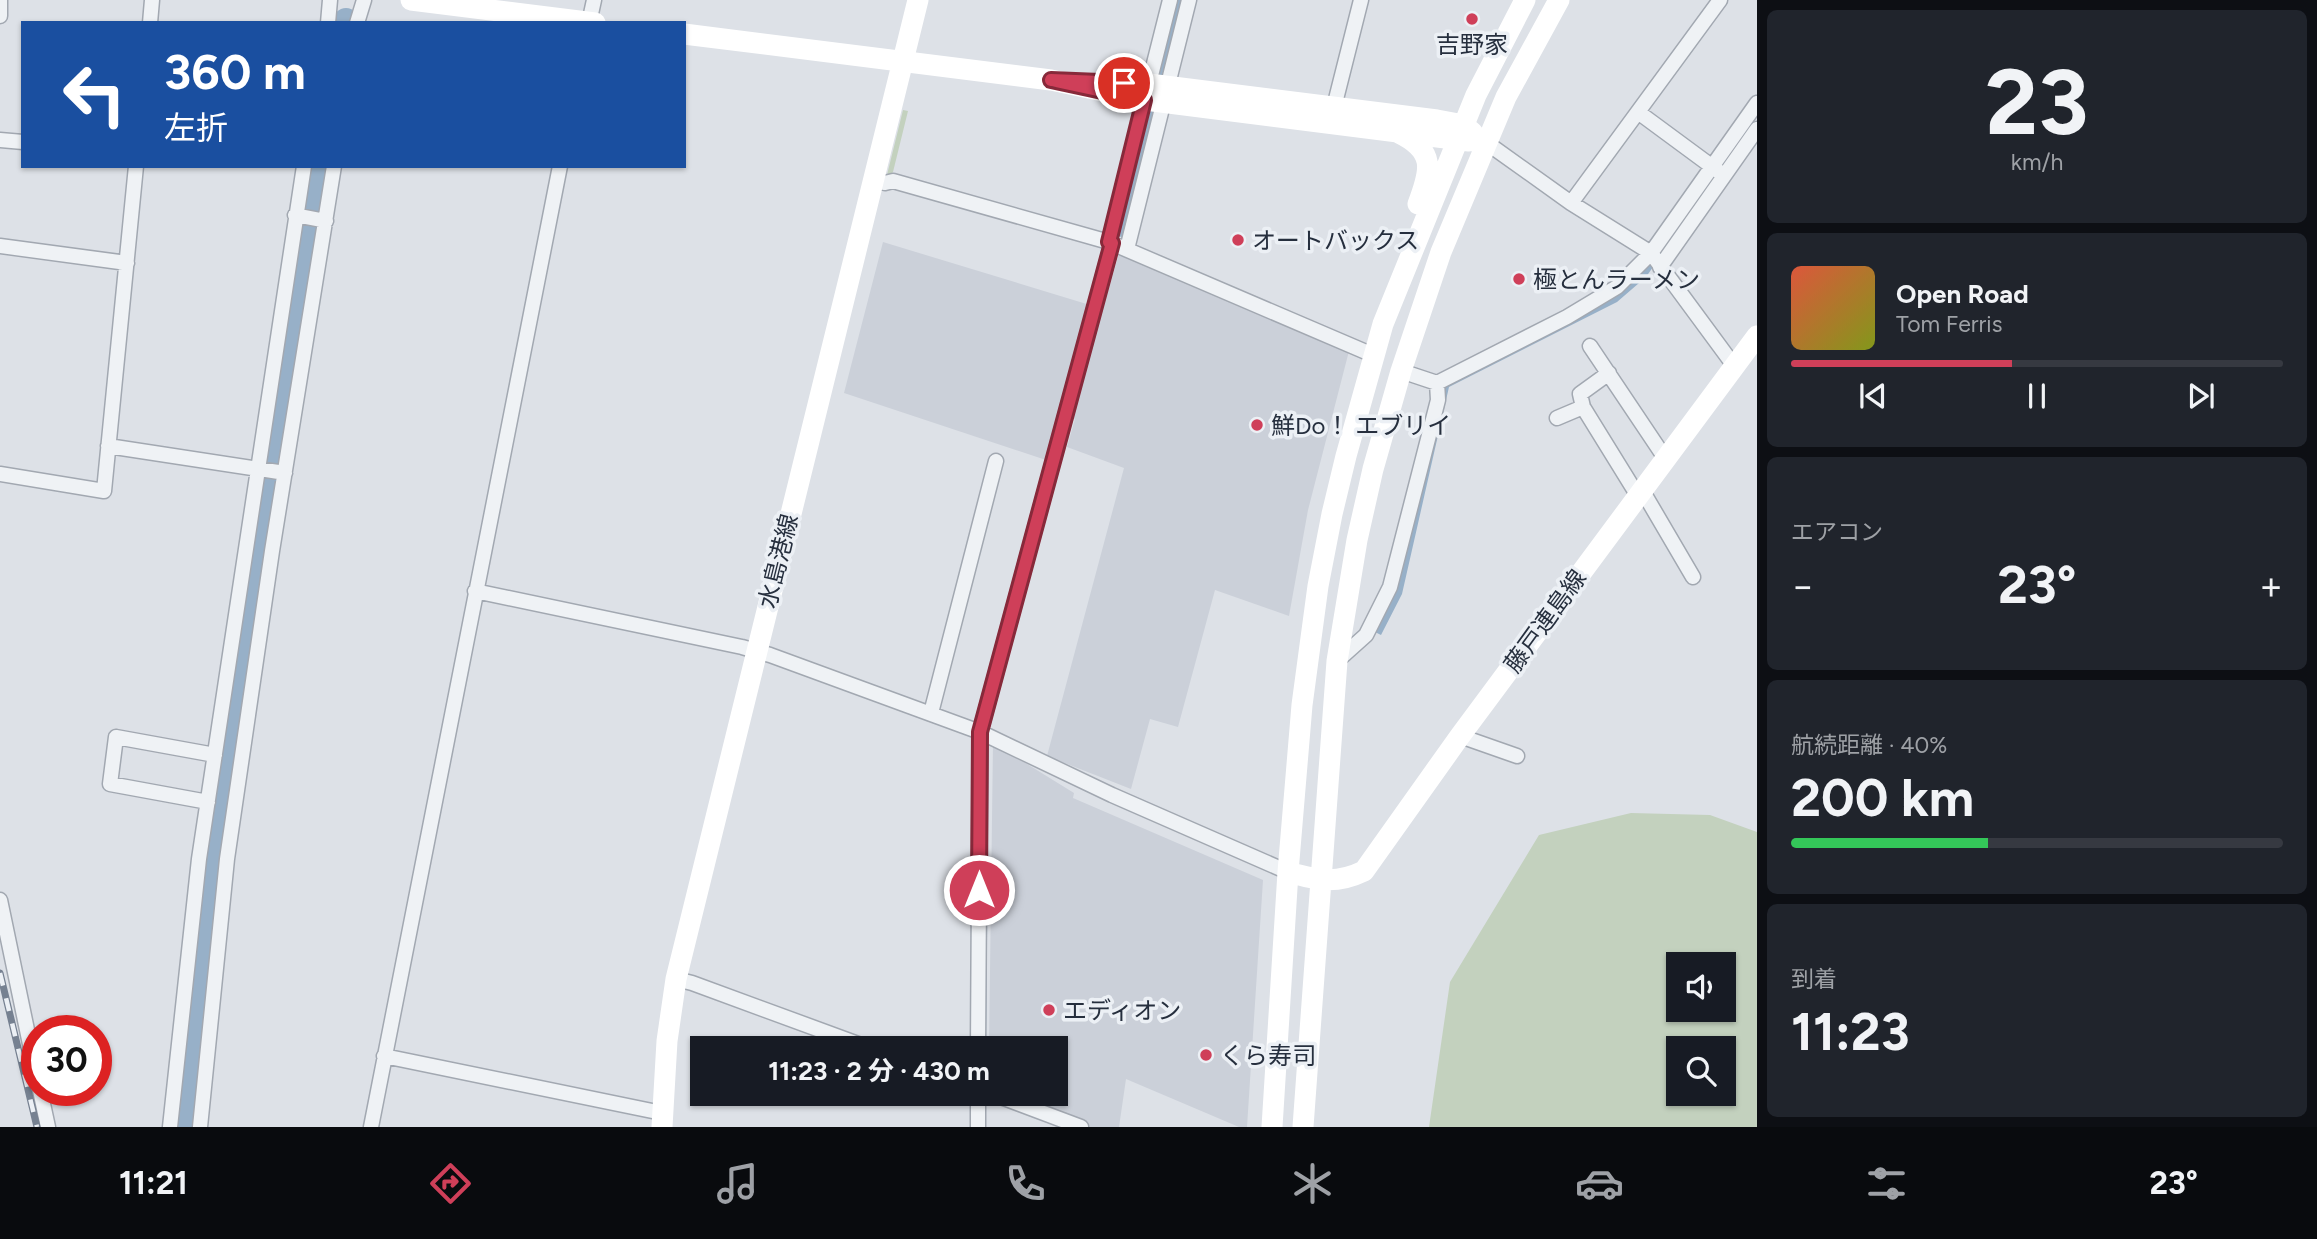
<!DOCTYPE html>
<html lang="ja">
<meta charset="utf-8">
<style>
body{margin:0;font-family:Figtree,"Noto Sans JP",sans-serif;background:#20242c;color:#f1f3f6;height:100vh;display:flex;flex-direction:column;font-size:26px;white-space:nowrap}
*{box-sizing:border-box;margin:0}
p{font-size:23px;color:#9ea1a6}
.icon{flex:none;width:38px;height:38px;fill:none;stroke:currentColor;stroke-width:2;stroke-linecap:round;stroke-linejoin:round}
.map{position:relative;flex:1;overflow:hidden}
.drawer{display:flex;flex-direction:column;gap:10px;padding:10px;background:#0d0f14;width:560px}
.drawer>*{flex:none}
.guide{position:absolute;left:21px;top:21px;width:665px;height:147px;border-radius:0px;box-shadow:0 2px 5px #0004;background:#1a4fa0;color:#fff;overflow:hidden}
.controls{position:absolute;left:1666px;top:952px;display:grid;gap:14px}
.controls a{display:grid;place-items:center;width:70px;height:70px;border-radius:0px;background:#171b24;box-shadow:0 2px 5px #0004;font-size:35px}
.speed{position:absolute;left:21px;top:1015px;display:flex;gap:14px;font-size:35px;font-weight:700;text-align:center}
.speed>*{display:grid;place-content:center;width:91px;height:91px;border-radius:50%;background:#171b24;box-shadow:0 2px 5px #0004;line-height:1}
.speed .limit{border:10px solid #d22;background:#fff;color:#111}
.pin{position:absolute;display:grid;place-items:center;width:60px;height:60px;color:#fff;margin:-30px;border:4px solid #fff;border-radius:50%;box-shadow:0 2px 7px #0007}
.me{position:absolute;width:77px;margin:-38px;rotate:0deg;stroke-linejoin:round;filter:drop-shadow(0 0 5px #0008)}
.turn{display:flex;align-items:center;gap:24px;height:147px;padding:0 28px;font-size:32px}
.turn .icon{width:91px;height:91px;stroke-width:2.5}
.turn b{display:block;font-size:49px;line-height:60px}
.big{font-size:52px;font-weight:700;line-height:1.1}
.drawer .widget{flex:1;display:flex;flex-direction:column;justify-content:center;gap:10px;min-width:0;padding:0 24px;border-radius:10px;background:#20242c}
.drawer .dial{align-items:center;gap:0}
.dial b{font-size:91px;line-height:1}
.song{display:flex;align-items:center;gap:21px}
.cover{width:84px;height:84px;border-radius:10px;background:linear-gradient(135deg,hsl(10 70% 55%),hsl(70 70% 35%))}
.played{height:7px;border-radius:4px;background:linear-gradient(90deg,#cf3f59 45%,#363941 45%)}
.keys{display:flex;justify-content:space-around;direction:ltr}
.heat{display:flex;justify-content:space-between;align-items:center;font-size:38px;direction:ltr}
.charge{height:10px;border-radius:5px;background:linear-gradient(90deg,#34c759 40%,#363941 0)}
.trip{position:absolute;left:690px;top:1036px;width:378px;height:70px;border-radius:0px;background:#171b24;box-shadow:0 2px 5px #0004;font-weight:700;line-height:70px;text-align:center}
.tab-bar{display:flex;height:112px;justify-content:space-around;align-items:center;background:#090b0e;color:#9ea1a6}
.tab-bar .icon{width:49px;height:49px}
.tab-bar .active{color:#cf3f59}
.tab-bar b{font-size:32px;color:#f1f3f6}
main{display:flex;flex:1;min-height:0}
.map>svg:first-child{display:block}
.built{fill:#cbd0d9}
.green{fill:#c3d1be;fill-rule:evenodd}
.water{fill:#97b0c8}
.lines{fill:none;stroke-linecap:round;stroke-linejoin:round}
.stream{stroke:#97b0c8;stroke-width:4.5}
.river{stroke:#97b0c8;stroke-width:26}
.street-casing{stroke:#a2a8b1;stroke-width:17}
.street{stroke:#eff2f5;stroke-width:14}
.secondary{stroke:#fff;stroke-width:21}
.rail-casing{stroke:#768191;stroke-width:7}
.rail{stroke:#ecf0f5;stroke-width:4.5;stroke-dasharray:13;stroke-linecap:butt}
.route-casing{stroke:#87293a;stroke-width:18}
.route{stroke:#cf3f59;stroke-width:12}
.poi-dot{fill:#cf3f59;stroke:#ecf0f5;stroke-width:2.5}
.labels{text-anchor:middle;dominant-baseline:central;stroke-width:7;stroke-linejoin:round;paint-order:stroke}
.poi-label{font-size:24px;fill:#262f3e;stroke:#ecf0f5;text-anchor:start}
.street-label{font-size:24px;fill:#262f3e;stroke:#ecf0f5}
</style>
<main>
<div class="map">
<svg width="1757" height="1127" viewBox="0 0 1757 1127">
<rect width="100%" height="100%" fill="#dde1e7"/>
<path class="built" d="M 883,242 L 1103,309 L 1120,250 L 1349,351 L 1308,510 L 1289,616 L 1215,590 L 1178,727 L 1150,719 L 1131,789 L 1047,756 L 1124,468 L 1067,447 L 1075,419 L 1061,416 L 1049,461 L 844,393 Z
M 993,743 L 1074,793 L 1073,798 L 1263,880 L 1247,1127 L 1239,1127 L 1126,1079 L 1119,1127 L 1090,1127 L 1007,1094 L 1055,1094 L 1055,1048 L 989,1048 Z"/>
<path class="green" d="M 903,110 L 908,111 L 893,172 L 886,179 Z
M 1631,813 L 1710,815 L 1757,832 L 1757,1127 L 1429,1127 L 1450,982 L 1539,835 ZM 1678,964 L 1724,964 L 1724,1010 L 1678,1010 ZM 1678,1048 L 1724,1048 L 1724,1094 L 1678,1094 Z"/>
<path class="water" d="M 1177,0 L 1183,0 L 1122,237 L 1117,236 Z
M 1649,261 L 1653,267 L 1646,277 L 1617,302 L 1449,387 L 1402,594 L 1381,635 L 1375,632 L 1396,591 L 1443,383 Z
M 1068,420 L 1072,421 L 989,731 L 986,1048 L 980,1048 L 984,731 Z"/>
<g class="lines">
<path class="stream" d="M 337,23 L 338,20
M 268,453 L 313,166
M 180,1127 L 205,885 L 261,500"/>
<path class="river" d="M 346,23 L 346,21
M 188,1127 L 223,805 L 300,292 L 322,166"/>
<g class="street-casing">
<path id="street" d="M 0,16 L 0,0
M 150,23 L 152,0
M 328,23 L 330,0
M 357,23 L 364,0
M 589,23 L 594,0
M 1638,112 L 1718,171
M 1332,115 L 1361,0
M 0,140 L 23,142
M 1487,143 L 1571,203 L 1651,253 L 1735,367
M 874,181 L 885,183 L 893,181 L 1109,242 L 1373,355
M 1571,203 L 1720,0
M 295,215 L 326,221
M 1109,242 L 1170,0
M 0,246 L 127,263
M 1127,249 L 1189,0
M 1660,267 L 1757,129
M 1590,346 L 1665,458
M 1401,371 L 1437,383 L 1567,317 L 1617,287 L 1651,253 L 1757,103
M 1583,407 L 1638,496
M 1557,418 L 1583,407 L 1580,394 L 1609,373
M 108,446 L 285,473
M 0,474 L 104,491 L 136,166
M 1642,490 L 1693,577
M 475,591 L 742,647 L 770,655 L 980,732 L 1112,795 L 1288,872
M 1337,661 L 1366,635 L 1390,587 L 1438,400 L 1437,383
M 931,713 L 996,461
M 1460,736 L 1517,756
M 208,802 L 110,784 L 116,737 L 215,755
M 0,900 L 37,1078
M 676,979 L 692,983 L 869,1048
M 978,1048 L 980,732 L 1112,243
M 384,1056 L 662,1113
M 40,1090 L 48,1127
M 978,1094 L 978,1127
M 993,1094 L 1081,1127
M 170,1127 L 199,859 L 304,166
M 200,1127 L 227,859 L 272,551 L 334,166
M 371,1127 L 560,166"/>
</g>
<use href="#street" class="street"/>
<path class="secondary" d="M 411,0 L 595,23
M 684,34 L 1051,80 L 1145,100 L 1469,141
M 1112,83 L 1149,84 L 1437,120 L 1464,125 L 1473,133
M 1399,133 C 1436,151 1431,170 1418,204
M 1288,872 C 1317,880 1335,885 1364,871 L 1460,736 L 1757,336
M 662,1127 L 667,1041 L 676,979 L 918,0
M 1272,1127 L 1288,872 L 1302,705 L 1318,586 L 1332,514 L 1346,456 L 1383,324 L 1476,95 L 1525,0
M 1303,1127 L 1337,661 L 1357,540 L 1373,469 L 1401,371 L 1441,252 L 1506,97 L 1559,0"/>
<g class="rail-casing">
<path id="rail" d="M 0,973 L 37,1127"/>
</g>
<use href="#rail" class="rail"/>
</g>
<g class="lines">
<g class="route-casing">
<path id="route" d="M 979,890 L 980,732 L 1112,243 L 1109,242 L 1144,100 L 1051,80 L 1124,83"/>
</g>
<use href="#route" class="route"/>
</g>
<g class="poi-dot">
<circle cx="1472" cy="19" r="7"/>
<circle cx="1238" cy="240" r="7"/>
<circle cx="1519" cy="279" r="7"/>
<circle cx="1257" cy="425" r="7"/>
<circle cx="1049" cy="1010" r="7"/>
<circle cx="1206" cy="1055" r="7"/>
</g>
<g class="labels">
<g class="poi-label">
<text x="1472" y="44" text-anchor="middle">吉野家</text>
<text x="1252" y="240">オートバックス</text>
<text x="1533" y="279">極とんラーメン</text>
<text x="1271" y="425">鮮Do！ エブリイ</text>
<text x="1063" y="1010">エディオン</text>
<text x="1220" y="1055">くら寿司</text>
</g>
<g class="street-label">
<text transform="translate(778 561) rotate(-76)">水島港線</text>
<text transform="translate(1545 621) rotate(-54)">藤戸連島線</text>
</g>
</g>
</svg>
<div class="controls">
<a><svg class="icon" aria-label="sound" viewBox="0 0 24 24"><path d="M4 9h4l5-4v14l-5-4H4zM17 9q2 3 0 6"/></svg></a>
<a><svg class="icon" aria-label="search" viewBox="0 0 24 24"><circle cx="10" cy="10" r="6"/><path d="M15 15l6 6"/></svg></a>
</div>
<div class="speed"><div class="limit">30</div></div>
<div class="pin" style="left:1124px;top:83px;background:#d93025"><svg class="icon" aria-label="arrive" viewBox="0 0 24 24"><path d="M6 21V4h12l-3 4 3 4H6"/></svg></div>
<svg class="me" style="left:979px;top:890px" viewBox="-20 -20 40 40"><circle r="17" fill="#cf3f59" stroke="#fff" stroke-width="3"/><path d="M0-11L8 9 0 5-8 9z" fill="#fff"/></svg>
<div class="trip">11:23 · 2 分 · 430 m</div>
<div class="guide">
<div class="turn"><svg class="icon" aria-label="left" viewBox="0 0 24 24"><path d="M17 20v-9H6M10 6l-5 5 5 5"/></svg><div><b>360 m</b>左折</div></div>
</div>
</div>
<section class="drawer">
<div class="widget dial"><b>23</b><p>km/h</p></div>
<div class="widget">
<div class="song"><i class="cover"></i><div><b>Open Road</b><p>Tom Ferris</p></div></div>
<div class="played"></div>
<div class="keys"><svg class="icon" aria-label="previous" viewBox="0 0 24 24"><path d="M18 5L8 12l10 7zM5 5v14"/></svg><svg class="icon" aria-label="pause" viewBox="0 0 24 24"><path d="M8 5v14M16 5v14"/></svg><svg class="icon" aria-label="next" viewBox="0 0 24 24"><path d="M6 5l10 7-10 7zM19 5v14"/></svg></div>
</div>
<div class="widget"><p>エアコン</p>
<div class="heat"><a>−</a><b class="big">23°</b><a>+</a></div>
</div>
<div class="widget"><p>航続距離 · 40%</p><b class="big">200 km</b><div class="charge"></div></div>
<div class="widget"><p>到着</p><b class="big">11:23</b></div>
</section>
</main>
<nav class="tab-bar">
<b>11:21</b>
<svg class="icon active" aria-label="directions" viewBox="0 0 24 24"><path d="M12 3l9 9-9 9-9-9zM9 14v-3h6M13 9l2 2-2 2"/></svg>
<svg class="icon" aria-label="music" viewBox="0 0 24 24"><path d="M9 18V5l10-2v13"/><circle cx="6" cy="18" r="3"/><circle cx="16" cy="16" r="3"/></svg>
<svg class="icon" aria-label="phone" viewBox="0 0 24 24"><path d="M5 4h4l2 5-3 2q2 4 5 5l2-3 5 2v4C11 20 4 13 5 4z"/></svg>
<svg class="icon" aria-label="climate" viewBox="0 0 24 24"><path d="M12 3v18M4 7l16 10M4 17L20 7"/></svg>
<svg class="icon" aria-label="car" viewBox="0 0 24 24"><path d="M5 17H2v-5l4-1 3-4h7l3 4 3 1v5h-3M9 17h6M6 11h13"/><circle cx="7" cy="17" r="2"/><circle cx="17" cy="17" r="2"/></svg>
<svg class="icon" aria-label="filters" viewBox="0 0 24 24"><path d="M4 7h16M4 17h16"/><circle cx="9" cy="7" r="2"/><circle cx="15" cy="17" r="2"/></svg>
<b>23°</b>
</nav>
